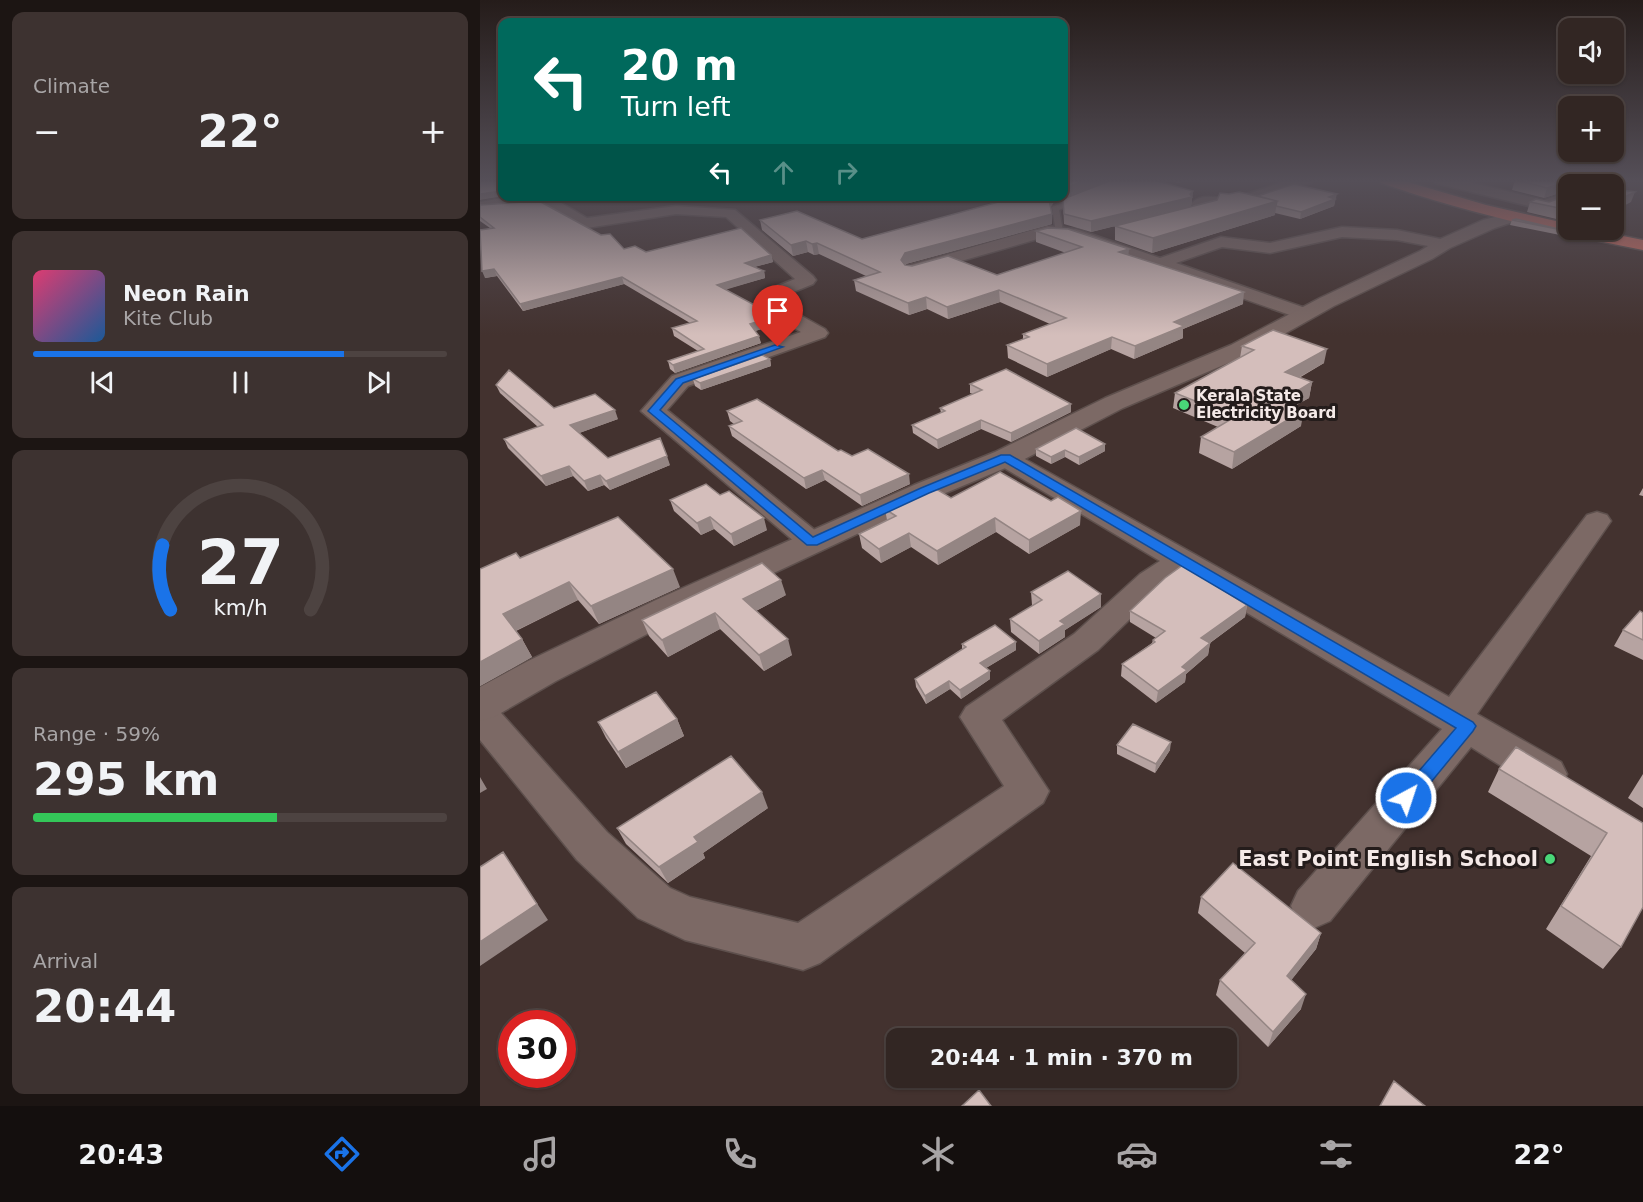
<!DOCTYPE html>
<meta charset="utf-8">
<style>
body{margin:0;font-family:"DejaVu Sans",sans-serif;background:#3d3230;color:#f1f3f6;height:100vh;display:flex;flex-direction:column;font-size:22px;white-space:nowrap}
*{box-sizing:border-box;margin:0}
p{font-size:20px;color:#a8a5a6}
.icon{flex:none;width:33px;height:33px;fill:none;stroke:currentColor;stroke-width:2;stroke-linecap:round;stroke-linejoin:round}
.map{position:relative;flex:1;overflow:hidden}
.sheet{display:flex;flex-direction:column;gap:12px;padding:12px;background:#1c1513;width:480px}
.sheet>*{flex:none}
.guide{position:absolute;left:18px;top:18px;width:570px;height:183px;border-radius:12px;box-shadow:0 2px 4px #0004,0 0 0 2px #4d4341;background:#00695c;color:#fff;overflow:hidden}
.fabs{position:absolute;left:1078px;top:18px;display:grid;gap:12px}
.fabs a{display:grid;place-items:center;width:66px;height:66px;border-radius:12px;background:#322623;box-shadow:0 2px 4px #0004,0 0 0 2px #4d4341;font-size:30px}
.speed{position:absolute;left:18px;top:1010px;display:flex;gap:12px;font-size:30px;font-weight:700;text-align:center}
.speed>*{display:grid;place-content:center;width:78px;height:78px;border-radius:50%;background:#322623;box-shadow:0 2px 4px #0004,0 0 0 2px #4d4341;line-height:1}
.speed .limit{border:9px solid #d22;background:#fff;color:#111}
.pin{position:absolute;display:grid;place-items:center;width:51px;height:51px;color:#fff;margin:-62px -26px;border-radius:50% 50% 50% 0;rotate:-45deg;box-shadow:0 0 6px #0007}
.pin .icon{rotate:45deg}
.me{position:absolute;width:66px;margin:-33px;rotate:40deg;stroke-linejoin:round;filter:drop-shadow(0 0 4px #0008)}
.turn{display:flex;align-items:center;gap:21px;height:126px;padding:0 24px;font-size:27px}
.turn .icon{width:78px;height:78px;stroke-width:2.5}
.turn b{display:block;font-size:42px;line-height:51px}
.lanes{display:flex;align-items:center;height:57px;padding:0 24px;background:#0003;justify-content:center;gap:30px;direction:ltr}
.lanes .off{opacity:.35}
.big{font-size:45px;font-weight:800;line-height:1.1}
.sheet .widget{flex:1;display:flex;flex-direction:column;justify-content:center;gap:9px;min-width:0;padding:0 21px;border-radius:12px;background:#3d3230}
.sheet .dial{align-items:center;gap:0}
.dial svg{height:156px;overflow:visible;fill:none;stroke:#4d4341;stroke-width:7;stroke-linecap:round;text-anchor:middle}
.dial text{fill:#f1f3f6;stroke:none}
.song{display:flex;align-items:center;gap:18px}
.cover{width:72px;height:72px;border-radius:9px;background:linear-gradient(135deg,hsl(340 70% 55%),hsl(210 70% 35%))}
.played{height:6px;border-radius:3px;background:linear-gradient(90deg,#1a73e8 75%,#4d4341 75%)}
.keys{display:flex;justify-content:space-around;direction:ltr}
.heat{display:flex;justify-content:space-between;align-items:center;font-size:33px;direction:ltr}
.charge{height:9px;border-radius:4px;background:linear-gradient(90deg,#34c759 59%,#4d4341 0)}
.trip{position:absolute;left:406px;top:1028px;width:351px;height:60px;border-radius:12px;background:#322623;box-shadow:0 2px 4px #0004,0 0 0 2px #4d4341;font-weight:800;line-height:60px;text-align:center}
.tab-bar{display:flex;height:96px;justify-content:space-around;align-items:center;background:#140f0e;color:#a8a5a6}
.tab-bar .icon{width:42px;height:42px}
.tab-bar .current{color:#1a73e8}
.tab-bar b{font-size:27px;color:#f1f3f6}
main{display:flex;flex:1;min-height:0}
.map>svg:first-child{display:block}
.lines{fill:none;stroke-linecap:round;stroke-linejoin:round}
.service-casing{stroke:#5e504d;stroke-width:3}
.minor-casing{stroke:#5e504d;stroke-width:3}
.tertiary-casing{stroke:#5e504d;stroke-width:3}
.trunk-casing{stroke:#5e504d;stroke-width:3}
.service{fill:#7c6965;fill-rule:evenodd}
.minor{fill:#7c6965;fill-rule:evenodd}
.tertiary{fill:#7c6965;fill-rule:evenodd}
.trunk{fill:#d66e60;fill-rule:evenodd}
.wall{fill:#b6a3a1}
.shaded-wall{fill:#948583}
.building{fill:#d4bebb;stroke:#948583;stroke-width:1.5}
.route{fill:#1a73e8;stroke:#114b97;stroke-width:1.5}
.poi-dot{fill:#49d778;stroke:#241c1b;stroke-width:2}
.labels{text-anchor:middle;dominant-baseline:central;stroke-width:6;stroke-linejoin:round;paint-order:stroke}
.far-poi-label{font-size:15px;font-weight:bold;fill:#f5eae8;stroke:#241c1b;text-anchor:start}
.near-poi-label{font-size:21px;font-weight:bold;fill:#f5eae8;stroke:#241c1b;text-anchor:end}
</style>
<main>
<section class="sheet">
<div class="widget"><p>Climate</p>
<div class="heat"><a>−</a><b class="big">22°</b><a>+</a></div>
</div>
<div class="widget">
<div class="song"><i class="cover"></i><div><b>Neon Rain</b><p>Kite Club</p></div></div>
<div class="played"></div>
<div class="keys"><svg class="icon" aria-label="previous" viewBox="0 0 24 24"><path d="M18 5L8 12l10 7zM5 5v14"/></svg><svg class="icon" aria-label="pause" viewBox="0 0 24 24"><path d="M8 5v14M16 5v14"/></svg><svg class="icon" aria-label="next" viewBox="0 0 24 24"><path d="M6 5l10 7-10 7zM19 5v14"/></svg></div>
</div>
<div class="widget dial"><svg viewBox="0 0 100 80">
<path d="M14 69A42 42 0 1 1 86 69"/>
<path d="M14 69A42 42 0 0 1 10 36" stroke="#1a73e8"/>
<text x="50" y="56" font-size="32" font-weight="700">27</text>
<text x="50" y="72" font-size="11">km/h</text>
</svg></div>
<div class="widget"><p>Range · 59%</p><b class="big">295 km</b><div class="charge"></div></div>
<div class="widget"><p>Arrival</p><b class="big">20:44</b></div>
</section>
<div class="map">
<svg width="1163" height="1106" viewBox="0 0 1163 1106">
<rect width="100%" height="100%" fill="#43322f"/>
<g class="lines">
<g class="service-casing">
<path id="service" d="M 602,196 L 604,199 L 579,210 L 583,231 L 576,233 L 572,207 Z"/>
</g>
<g class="minor-casing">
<path id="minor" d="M 810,180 L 832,180 L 831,183 L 747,206 L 732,204 L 737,209 L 735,212 L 701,221 L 696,220 L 694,217 L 696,214 L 716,208 L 711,204 C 721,193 734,198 746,198 C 765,197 791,185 810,180 Z
M 33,196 L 63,196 L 76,200 L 107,218 L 196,206 L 255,210 L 333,276 L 336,280 L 333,284 L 306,295 L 318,314 L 345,329 L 348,333 L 345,337 L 208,386 L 187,410 L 342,536 L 347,542 L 342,548 L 332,551 L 322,548 L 161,411 L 192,376 L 321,332 L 303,322 L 287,293 L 290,289 L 315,279 L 246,217 L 196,214 L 107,228 L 92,223 L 62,205 L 36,205 L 0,210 L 0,202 Z
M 567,226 L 596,229 L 680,258 L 741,237 L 790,243 L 862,227 L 917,230 L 970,241 L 972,244 L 964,249 L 917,240 L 862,237 L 790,253 L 742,247 L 696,263 L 831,310 L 834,314 L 831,318 L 824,320 L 588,237 L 568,236 L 436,274 L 430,273 L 427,269 L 430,265 Z
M 525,450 L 534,453 L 969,697 L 1107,515 L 1117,512 L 1127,515 L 1131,521 L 997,714 L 1081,762 L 1087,774 L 1081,786 L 1067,790 L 1053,786 L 991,747 L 850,921 L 834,928 L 818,921 L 811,906 L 818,891 L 962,729 L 702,574 L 682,588 L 618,650 L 522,720 L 569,791 L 563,803 L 340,963 L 323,970 L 205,940 L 158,918 L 97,860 L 0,740 L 0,700 L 13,704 L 127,832 L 190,888 L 210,897 L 318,923 L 524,786 L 480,717 L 486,707 L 594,634 L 660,574 L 680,561 L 516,463 L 512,458 L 516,453 Z"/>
</g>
<g class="tertiary-casing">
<path id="tertiary" d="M 953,180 L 980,180 L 1064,200 L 1089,192 L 1089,202 L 1065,210 L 955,183 Z
M 1139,180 L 1133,184 L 1114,184 L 1117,180 Z
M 1030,213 L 1038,218 L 1036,221 L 1015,228 L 970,248 L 952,259 L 854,306 L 767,355 L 643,408 L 535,464 L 456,497 L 204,615 L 76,681 L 14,717 L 0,721 L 0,687 L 48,661 L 178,599 L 434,485 L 515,452 L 625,398 L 751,345 L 840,298 L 940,251 L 958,240 L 1003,220 Z"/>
</g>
<g class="trunk-casing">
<path id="trunk" d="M 899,180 L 921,180 L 1006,205 L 1089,224 L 1089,230 L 1113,230 L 1163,240 L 1163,250 C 1074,232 987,213 901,183 Z"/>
</g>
<use href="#service" class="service"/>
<use href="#minor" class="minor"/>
<use href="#tertiary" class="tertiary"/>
<use href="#trunk" class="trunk"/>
</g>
<path class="wall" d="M 584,180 L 713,191 L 711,207 L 778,196 L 856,201 L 855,201 L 854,206 L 820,219 L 795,213 L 795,215 L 672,253 L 635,240 L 635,226 L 611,232 L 584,224 L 583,199 L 613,188 L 575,201 L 570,207 L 572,214 L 572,224 L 426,264 L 426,265 L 517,275 L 586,253 L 556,242 L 556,231 L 648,255 L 763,304 L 703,329 L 703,338 L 654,359 L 631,349 L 567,377 L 528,358 L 527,345 L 543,339 L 543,334 L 570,324 L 520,302 L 468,319 L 447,309 L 429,315 L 376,291 L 374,280 L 386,276 L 339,254 L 334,255 L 328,252 L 313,256 L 282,230 L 280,220 L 382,239 L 584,196 Z
M 689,180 L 707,180 L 698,183 Z
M 1035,180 L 1117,180 L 1115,184 L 1089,184 L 1089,190 L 1064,198 L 1032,190 Z
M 1089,195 L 1089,222 L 1047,212 L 1050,202 L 1069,202 Z
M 0,205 L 144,249 L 166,252 L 291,255 L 293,262 L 274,267 L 284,271 L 285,278 L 246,289 L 297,324 L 275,331 L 281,343 L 195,373 L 190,369 L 188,361 L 218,351 L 194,336 L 192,328 L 210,323 L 144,284 L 43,311 L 17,276 L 5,278 L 10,228 L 0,221 Z
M 1032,220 L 1087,231 L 1085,236 L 1030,225 Z
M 762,346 L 844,363 L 819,378 L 832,382 L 829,398 L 814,406 L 821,426 L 752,469 L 719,453 L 721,437 L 738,427 L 693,408 L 695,393 L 760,358 Z
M 290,359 L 291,366 L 221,390 L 215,386 L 213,379 Z
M 490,384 L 591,412 L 531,442 L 501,429 L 458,449 L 433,433 L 432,425 L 461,413 L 460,408 L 493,394 L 490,393 Z
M 16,385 L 74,408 L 138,419 L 99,433 L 128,458 L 190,465 L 130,490 L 124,485 L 108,491 L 93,476 L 66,486 L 28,448 L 24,439 L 58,427 L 20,393 Z
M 247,411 L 372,456 L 430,484 L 382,506 L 345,480 L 326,489 L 252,436 L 249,426 L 254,424 L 250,421 Z
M 556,449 L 625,451 L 599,465 L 585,457 L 571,464 L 556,456 Z
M 1163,488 L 1163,496 L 1159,495 Z
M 471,498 L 600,525 L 549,554 L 516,532 L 458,565 L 431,547 L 401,563 L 382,548 L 379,534 L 407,520 L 405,509 Z
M 190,500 L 287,530 L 254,546 L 234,529 L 221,535 L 194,511 Z
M 40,558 L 200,587 L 119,624 L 98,600 L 36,631 L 42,639 L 52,657 L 0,686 Z
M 551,592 L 621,607 L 585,630 L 585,637 L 559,654 L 531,632 L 530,619 L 553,606 L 552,605 Z
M 306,595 L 276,611 L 312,655 L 284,671 L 240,629 L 188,657 L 169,636 L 162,620 Z
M 767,605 L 765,617 L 730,643 L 728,655 L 706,674 L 705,682 L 676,703 L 641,676 L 642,664 L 672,643 L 673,640 L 676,638 L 650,622 L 650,611 Z
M 1163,613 L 1163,660 L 1134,646 L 1143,630 Z
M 482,644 L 536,650 L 506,668 L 510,671 L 510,679 L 481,699 L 470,689 L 446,704 L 436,687 L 435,679 L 482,649 Z
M 197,719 L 204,736 L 146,768 L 126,738 L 118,722 Z
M 637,745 L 690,750 L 675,773 L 637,754 Z
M 1019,769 L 1163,823 L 1141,947 L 1123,969 L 1066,929 L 1111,856 L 1008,792 Z
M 1163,774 L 1163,808 L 1148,798 Z
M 288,808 L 223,853 L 225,858 L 188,883 L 146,844 L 137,828 Z
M 721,897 L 841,933 L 836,949 L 811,980 L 821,1009 L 788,1047 L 736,995 L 740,980 L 765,953 L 718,913 Z"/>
<path class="shaded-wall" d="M 608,180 L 634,180 L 575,201 L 569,209 L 569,200 L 571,196 L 584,196 L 584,188 Z
M 1092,180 L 1090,184 L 1089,184 L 1088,190 L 1064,198 L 1067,188 Z
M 1110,180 L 1117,180 L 1115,184 L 1102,184 Z
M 22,191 L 22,196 L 24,196 L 0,200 L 0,194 Z
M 713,191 L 711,207 L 611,232 L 611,221 L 710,194 Z
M 1155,192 L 1151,202 L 1134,211 L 1134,202 Z
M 857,194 L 854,206 L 820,219 L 821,212 L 849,197 Z
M 797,201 L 795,215 L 672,253 L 673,238 Z
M 572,214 L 572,224 L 426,264 L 422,271 L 421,260 L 425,253 Z
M 326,241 L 328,252 L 313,256 L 311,245 Z
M 337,243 L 339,254 L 334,255 L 332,244 Z
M 649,249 L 648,260 L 639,252 Z
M 291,255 L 293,262 L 267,269 L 265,263 Z
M 14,269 L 17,276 L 5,278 L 2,271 Z
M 284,271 L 285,278 L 238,292 L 237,285 Z
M 142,277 L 144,284 L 43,311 L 40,304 Z
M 519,290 L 520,302 L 468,319 L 467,307 Z
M 764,292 L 763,304 L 703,329 L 703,338 L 654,359 L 655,346 L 694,322 Z
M 446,297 L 447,309 L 429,315 L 428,303 Z
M 295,316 L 297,324 L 272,332 L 270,324 Z
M 279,336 L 281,343 L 195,373 L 193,365 Z
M 632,337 L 631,349 L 567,377 L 567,364 Z
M 847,349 L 844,363 L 802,387 L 805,372 Z
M 290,359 L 291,366 L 221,390 L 220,383 Z
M 832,382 L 829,398 L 798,416 L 801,401 Z
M 591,404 L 591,412 L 531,442 L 531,433 Z
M 135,410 L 138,419 L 94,435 L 90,425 Z
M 824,410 L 821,426 L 752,469 L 754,452 Z
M 501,420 L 501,429 L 458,449 L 457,440 Z
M 625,444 L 625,451 L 599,465 L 599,457 Z
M 585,450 L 585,457 L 571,464 L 571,457 Z
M 187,456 L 190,465 L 130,490 L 126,481 Z
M 89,466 L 93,476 L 66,486 L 61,476 Z
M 342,470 L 345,480 L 326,489 L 324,478 Z
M 429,474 L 430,484 L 382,506 L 380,495 Z
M 120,475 L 124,485 L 108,491 L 104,481 Z
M 601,511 L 600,525 L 549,554 L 549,540 Z
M 230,517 L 234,529 L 221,535 L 217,523 Z
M 284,518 L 287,530 L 254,546 L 251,534 Z
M 515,518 L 516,532 L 458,565 L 457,551 Z
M 429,533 L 431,547 L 401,563 L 399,549 Z
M 193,569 L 200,587 L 119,624 L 111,606 Z
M 301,580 L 306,595 L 268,615 L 263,599 Z
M 89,582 L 98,600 L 33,632 L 23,614 Z
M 621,594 L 621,607 L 585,630 L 585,637 L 559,654 L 559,641 L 580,621 Z
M 767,605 L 765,617 L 720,650 L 721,638 Z
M 235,613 L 240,629 L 188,657 L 182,640 Z
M 42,639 L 52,657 L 0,686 L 0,662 Z
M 308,639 L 312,655 L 284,671 L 279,655 Z
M 536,642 L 536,650 L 501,671 L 500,663 Z
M 730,643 L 728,655 L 706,674 L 705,682 L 676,703 L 678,691 L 702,667 Z
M 510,671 L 510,679 L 481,699 L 480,690 Z
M 469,681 L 470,689 L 446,704 L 445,696 Z
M 197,719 L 204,736 L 146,768 L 138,752 Z
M 691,742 L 690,750 L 675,773 L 676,764 Z
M 0,777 L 7,789 L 0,793 Z
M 282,792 L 288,808 L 223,853 L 225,858 L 188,883 L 179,867 L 214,837 Z
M 23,852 L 68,920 L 0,966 L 0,942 Z
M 841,933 L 836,949 L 802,992 L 807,976 Z
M 826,994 L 821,1009 L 788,1047 L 793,1032 Z"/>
<path class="building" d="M 0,180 L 22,180 L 22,191 L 0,194 Z
M 584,180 L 608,180 L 584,188 Z
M 632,180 L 674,180 L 713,191 L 710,194 L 712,197 L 611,221 L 584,214 L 583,199 Z
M 1036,180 L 1091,180 L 1067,188 Z
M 1092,180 L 1110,180 L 1102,184 L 1104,184 L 1094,184 L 1095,182 Z
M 814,184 L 857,194 L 849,197 L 855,199 L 821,212 L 796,206 L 797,201 L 778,196 Z
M 1134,189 L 1155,192 L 1134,202 Z
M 759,192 L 797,201 L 673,238 L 635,226 L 737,200 L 740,193 L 749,194 Z
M 1089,195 L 1089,210 L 1050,202 L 1056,199 L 1069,202 Z
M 541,196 L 571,196 L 569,200 L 572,214 L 425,253 L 421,260 L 425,265 L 432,266 L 468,256 L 517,275 L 602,247 L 556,231 L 568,228 L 588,229 L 649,249 L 639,252 L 764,292 L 694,322 L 704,326 L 655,346 L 632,337 L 567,364 L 527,345 L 549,337 L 543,334 L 586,318 L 519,290 L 467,307 L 446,297 L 428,303 L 374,280 L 400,272 L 337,243 L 332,244 L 326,241 L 311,245 L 280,220 L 317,211 L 382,239 Z
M 59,201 L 121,235 L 130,234 L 144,249 L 155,246 L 166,252 L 261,228 L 291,255 L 265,263 L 284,271 L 237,285 L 295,316 L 270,324 L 279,336 L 193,365 L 188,361 L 224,349 L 192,328 L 217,321 L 142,277 L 40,304 L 14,269 L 2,271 L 0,230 L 14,228 L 0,217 L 0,205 Z
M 1036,219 L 1087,231 L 1032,220 Z
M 793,330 L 847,349 L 805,372 L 832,382 L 801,401 L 824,410 L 754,452 L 721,437 L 755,417 L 695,393 L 774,350 L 762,346 Z
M 282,355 L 290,359 L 220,383 L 213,379 Z
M 526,369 L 591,404 L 531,433 L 501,420 L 457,440 L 432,425 L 465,411 L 460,408 L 502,390 L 490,384 Z
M 29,370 L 74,408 L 115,394 L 135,410 L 90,425 L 128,458 L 180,438 L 187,456 L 126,481 L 120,475 L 104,481 L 89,466 L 61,476 L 24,439 L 63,425 L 16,385 Z
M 277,399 L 358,451 L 361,450 L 372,456 L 388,449 L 429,474 L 380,495 L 342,470 L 324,478 L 249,426 L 262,421 L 247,411 Z
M 596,428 L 625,444 L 599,457 L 585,450 L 571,457 L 556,449 Z
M 520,472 L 571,501 L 578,497 L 601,511 L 549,540 L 515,518 L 457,551 L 429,533 L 399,549 L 379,534 L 416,516 L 405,509 L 453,487 L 471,498 Z
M 226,484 L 240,495 L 249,491 L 284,518 L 251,534 L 230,517 L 217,523 L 190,500 Z
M 138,517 L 193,569 L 111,606 L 89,582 L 23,614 L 42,639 L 0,662 L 0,569 L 36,553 L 40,558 Z
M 282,563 L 301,580 L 263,599 L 308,639 L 279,655 L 235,613 L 182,640 L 162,620 Z
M 703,565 L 767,605 L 721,638 L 730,643 L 702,667 L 707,670 L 678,691 L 642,664 L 675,642 L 673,640 L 685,631 L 650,611 L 685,578 Z
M 588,571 L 621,594 L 580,621 L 585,624 L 559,641 L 530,619 L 562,600 L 551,592 Z
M 1160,611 L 1163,613 L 1163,640 L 1143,630 Z
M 515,625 L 536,642 L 500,663 L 510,671 L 480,690 L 469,681 L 445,696 L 435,679 L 486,647 L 482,644 Z
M 176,692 L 197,719 L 138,752 L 118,722 Z
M 653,724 L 691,742 L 676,764 L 637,745 Z
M 1036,747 L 1163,823 L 1163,907 L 1141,947 L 1081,906 L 1127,833 L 1019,769 Z
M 251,756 L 282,792 L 214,837 L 218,842 L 179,867 L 137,828 Z
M 23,852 L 57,904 L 0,942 L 0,867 Z
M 753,863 L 841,933 L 807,976 L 826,994 L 793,1032 L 740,980 L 775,943 L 721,897 Z
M 914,1081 L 945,1106 L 900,1106 Z
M 499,1090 L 511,1106 L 482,1106 Z"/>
<linearGradient id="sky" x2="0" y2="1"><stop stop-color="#251c1a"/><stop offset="0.54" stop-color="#554f58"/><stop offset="1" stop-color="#554f58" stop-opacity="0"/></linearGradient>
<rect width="1163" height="335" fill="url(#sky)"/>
<path class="route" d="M 295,345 L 303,347 L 203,383 L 180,410 L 333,537 L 441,488 L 521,455 L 530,455 L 993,722 L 996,726 L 993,731 L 933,804 L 926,806 L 920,804 L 917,798 L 920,793 L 976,728 L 525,462 L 449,493 L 337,545 L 327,545 L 168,411 L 196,379 Z"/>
<g class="poi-dot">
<circle cx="704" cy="405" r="6"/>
<circle cx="1070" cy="859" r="6"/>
</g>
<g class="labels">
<g class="far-poi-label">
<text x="716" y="396">Kerala State<tspan x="716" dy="17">Electricity Board</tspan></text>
</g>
<g class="near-poi-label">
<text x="1058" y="859">East Point English School</text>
</g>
</g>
</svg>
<div class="fabs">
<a><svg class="icon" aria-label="sound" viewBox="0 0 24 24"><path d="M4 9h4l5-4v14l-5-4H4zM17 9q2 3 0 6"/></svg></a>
<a>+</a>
<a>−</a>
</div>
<div class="speed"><div class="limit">30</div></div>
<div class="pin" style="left:298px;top:347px;background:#d93025"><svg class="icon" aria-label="arrive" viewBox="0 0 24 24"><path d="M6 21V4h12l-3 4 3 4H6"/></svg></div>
<svg class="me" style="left:926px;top:798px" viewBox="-20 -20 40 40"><circle r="17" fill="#1a73e8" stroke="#fff" stroke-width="3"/><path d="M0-11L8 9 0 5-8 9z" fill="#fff"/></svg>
<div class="trip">20:44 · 1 min · 370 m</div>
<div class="guide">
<div class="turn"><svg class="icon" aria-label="left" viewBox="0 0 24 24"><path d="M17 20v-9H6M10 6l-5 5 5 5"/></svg><div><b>20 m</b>Turn left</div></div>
<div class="lanes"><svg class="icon" aria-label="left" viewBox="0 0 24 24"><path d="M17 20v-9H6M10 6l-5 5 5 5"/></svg><svg class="icon off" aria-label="ahead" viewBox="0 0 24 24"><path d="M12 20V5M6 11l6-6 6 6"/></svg><svg class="icon off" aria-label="right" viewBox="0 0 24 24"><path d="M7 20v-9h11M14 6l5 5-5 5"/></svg></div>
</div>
</div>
</main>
<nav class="tab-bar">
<b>20:43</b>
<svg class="icon current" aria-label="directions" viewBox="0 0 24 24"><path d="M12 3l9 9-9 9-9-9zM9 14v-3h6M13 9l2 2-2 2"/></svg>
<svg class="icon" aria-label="music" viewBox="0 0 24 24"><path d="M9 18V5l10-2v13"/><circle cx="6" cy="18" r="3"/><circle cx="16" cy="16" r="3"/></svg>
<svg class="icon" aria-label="phone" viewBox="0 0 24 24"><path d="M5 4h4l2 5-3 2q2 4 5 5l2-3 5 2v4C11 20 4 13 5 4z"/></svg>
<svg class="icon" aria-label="climate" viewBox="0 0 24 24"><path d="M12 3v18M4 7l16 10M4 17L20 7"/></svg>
<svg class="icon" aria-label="car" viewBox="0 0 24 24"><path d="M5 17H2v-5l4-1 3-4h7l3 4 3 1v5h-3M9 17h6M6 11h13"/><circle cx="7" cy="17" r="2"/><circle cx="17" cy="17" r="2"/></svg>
<svg class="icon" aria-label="filters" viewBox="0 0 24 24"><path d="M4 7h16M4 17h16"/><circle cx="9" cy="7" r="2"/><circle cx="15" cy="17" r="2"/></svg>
<b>22°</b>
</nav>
